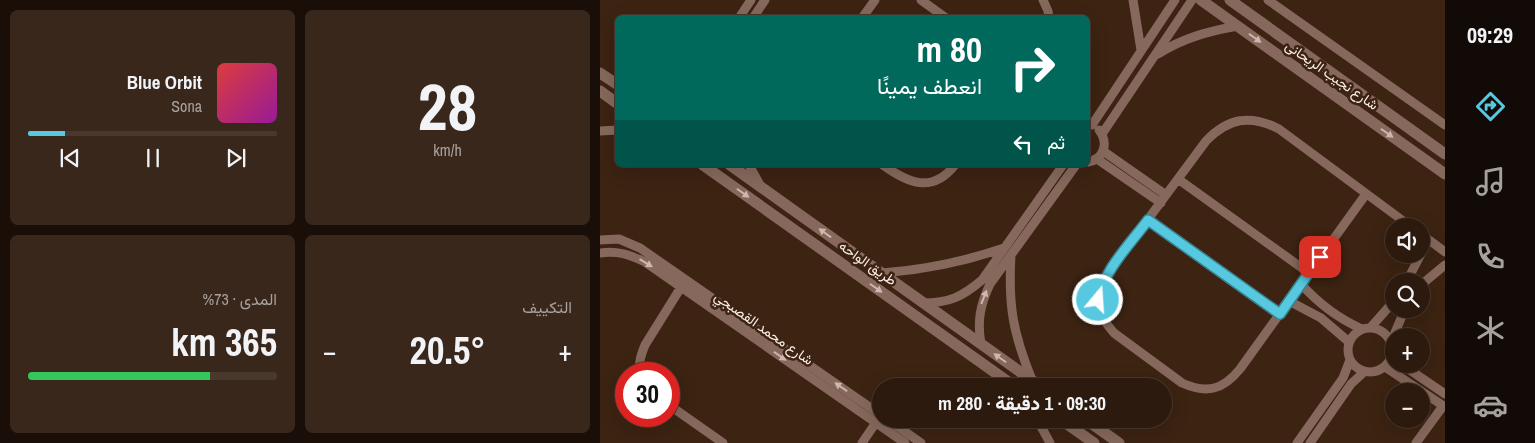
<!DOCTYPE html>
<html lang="ar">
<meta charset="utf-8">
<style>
body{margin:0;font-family:"Archivo Narrow",Vazirmatn,sans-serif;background:#39271c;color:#f1f3f6;direction:rtl;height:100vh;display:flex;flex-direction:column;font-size:19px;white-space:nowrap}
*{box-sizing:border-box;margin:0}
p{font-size:16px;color:#a7a19e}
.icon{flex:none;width:28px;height:28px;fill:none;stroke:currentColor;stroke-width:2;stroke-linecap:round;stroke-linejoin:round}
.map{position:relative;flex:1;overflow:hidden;direction:ltr}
.drawer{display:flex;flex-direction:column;gap:10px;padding:10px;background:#190e08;width:600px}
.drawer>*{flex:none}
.hud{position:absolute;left:15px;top:15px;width:475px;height:152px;border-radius:8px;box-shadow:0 5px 20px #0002,0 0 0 1px #48382e;direction:rtl;background:#00695c;color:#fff;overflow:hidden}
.controls{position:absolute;left:785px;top:218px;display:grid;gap:10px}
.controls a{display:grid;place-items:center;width:45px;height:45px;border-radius:50%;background:#2d1a0e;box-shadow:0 5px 20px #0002,0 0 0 1px #48382e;font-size:25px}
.speed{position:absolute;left:15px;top:362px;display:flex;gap:10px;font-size:25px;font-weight:700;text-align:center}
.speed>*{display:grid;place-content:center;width:65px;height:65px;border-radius:50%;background:#2d1a0e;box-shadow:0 5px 20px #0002,0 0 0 1px #48382e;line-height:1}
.speed .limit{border:8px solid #d22;background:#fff;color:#111}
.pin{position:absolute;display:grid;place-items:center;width:42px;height:42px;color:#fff;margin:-21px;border-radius:10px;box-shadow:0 2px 8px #0006}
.me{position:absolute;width:55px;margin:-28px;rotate:18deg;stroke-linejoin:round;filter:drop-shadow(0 0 4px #0008)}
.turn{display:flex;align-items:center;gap:18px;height:105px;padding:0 25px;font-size:22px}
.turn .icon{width:65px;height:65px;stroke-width:2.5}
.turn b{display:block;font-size:35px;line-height:42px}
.then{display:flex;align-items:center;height:48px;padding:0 25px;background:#0003;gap:10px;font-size:19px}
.big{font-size:38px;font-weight:800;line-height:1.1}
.drawer .widget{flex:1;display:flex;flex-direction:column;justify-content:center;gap:8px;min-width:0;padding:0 18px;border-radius:8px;background:#39271c}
.drawer .dial{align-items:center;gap:0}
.dial b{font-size:65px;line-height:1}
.song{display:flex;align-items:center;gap:15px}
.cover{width:60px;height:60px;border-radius:8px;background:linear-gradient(135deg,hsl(0 70% 55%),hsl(300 70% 35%))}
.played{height:5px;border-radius:2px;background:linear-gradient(90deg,#56c9e0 15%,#48382e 15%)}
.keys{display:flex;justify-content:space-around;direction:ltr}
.heat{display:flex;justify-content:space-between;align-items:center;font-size:28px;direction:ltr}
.charge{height:8px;border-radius:4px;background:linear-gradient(90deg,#34c759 73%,#48382e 0)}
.drawer .tiles{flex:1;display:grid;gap:10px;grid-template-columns:repeat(2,1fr)}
.trip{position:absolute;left:272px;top:378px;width:300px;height:50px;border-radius:25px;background:#2d1a0e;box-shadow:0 5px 20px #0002,0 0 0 1px #48382e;font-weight:800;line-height:50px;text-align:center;direction:rtl}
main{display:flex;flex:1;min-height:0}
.tab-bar{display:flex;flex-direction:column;width:90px;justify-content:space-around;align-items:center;background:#120a06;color:#a7a19e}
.tab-bar .icon{width:35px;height:35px}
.tab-bar .active{color:#56c9e0}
.tab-bar b{font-size:22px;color:#f1f3f6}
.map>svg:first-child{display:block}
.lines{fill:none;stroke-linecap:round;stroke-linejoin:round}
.minor{stroke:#86685c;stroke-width:9}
.tertiary{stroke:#86685c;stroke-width:11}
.oneway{fill:#cdb8af}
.route-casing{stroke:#388392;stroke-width:12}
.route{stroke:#56c9e0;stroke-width:9}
.labels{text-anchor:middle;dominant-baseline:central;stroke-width:5;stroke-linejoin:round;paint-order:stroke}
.street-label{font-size:14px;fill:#fceee6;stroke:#3c2312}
</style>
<main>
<nav class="tab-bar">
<b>09:29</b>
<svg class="icon active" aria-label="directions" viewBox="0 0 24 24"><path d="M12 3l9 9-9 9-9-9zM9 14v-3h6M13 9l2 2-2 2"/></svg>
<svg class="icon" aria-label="music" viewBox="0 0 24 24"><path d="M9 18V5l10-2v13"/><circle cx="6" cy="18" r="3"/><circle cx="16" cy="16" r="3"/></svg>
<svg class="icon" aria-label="phone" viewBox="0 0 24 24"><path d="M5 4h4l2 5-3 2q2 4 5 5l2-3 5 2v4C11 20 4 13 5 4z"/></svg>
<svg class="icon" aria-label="climate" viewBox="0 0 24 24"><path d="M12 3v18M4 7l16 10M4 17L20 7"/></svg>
<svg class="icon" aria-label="car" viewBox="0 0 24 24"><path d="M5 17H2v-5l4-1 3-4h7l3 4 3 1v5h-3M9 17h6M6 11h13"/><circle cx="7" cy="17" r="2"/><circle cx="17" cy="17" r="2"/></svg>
</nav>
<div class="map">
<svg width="845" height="443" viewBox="0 0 845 443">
<rect width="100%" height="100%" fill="#3c2312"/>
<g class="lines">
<path class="minor" d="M 321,0 L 346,18
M 443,0 L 448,11 L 449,18
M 533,0 L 541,50
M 668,0 L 845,125
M 139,18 L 151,0
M 153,18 L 165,0
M 262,18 L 275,0
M 558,54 C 583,38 609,31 638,26
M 492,125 L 575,0
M 0,131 L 18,130
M 502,134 L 592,0
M 503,151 L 566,195
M 497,159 L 561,203
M 488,162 C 504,159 509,143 499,130
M 149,165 L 160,185
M 283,165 C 308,183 332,194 355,165
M 578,179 L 709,273
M 766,194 L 640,369 C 623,390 607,394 582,383 L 514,333 C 497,314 494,299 506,276 L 606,141 C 628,118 650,114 679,129 L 810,226
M 548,220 L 679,314
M 821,234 L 845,252
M 0,240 L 19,239 L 40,248 L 281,415
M 0,253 C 17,250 30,255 45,262 L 305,443
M 411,255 C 408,306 413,333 432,380
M 282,273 C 324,270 363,262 404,248
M 807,281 L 821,254
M 701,284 C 719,304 737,318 762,329
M 821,285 L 845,265
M 689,301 L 721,318 L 749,342
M 323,303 C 349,303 362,297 382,280 L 463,165
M 771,327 L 794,301
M748 350a22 22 0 1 1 44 0a22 22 0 1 1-44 0Z
M 791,342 L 805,309
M 381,344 C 377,322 380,305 390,284 L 476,165
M 801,364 L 845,394
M 785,367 L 845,407
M 40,374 C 38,363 41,355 45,345 L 83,284
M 69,405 L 123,443
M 287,419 L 321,443
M 437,419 L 450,443
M 262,443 L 279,418
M 697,443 L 743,378 L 750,360
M 710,443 L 751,384 L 764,372
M 816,443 L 843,406"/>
<path class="tertiary" d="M 601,0 L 845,174
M 630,0 L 845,154
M 0,73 L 18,85
M 0,91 L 18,104
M 103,165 L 414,386
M 130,165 L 440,386
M 460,419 L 494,443
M 485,419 L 519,443"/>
</g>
<defs><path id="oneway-solid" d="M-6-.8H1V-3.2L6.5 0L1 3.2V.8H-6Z" transform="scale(1.25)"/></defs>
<g class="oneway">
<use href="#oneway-solid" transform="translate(655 38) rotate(35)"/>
<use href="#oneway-solid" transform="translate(787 133) rotate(35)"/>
<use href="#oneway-solid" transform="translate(143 193) rotate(35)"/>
<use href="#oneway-solid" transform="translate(225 233) rotate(-144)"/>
<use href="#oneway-solid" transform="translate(46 263) rotate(31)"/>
<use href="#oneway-solid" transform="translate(276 288) rotate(35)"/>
<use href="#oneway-solid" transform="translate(384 297) rotate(-69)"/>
<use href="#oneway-solid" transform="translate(180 356) rotate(35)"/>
<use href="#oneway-solid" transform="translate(400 358) rotate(-145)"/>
<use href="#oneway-solid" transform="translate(241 387) rotate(-145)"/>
</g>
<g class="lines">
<g class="route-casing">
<path id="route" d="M 498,300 C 503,271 531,243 548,220 L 680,314 L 720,257"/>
</g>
<use href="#route" class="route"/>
</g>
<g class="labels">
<g class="street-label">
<text transform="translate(732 75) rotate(35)">شارع نجيب الريحانى</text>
<text transform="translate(268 263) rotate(35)">طريق الواحه</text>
<text transform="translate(164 328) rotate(35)">شارع محمد القصبجي</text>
</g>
</g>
</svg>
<div class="controls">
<a><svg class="icon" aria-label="sound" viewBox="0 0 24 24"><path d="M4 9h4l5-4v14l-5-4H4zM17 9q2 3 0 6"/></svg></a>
<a><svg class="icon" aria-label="search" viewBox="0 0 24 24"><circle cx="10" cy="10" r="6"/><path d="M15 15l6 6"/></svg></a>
<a>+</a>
<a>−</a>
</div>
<div class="speed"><div class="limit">30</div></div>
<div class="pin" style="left:720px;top:257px;background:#d93025"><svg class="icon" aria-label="arrive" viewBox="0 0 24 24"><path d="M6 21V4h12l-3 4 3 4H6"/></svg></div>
<svg class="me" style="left:498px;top:300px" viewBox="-20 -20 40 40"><circle r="17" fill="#56c9e0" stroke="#fff" stroke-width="3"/><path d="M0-11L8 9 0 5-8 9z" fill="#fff"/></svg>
<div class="trip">09:30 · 1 دقيقة · 280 m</div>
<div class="hud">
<div class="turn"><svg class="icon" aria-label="right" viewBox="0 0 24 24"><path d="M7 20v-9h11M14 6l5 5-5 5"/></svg><div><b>80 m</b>انعطف يمينًا</div></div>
<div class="then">ثم<svg class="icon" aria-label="left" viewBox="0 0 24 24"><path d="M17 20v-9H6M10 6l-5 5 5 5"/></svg></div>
</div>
</div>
<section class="drawer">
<div class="tiles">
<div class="widget dial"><b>28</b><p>km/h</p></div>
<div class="widget">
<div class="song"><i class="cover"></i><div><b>Blue Orbit</b><p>Sona</p></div></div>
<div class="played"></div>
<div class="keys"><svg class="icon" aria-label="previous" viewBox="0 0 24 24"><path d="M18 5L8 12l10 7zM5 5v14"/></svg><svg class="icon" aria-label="pause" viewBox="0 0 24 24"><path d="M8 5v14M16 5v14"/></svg><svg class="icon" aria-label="next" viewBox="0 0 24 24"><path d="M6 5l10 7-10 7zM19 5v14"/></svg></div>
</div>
<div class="widget"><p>التكييف</p>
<div class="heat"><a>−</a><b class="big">20.5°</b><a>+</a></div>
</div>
<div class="widget"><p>المدى · 73%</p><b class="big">365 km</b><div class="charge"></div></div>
</div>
</section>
</main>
